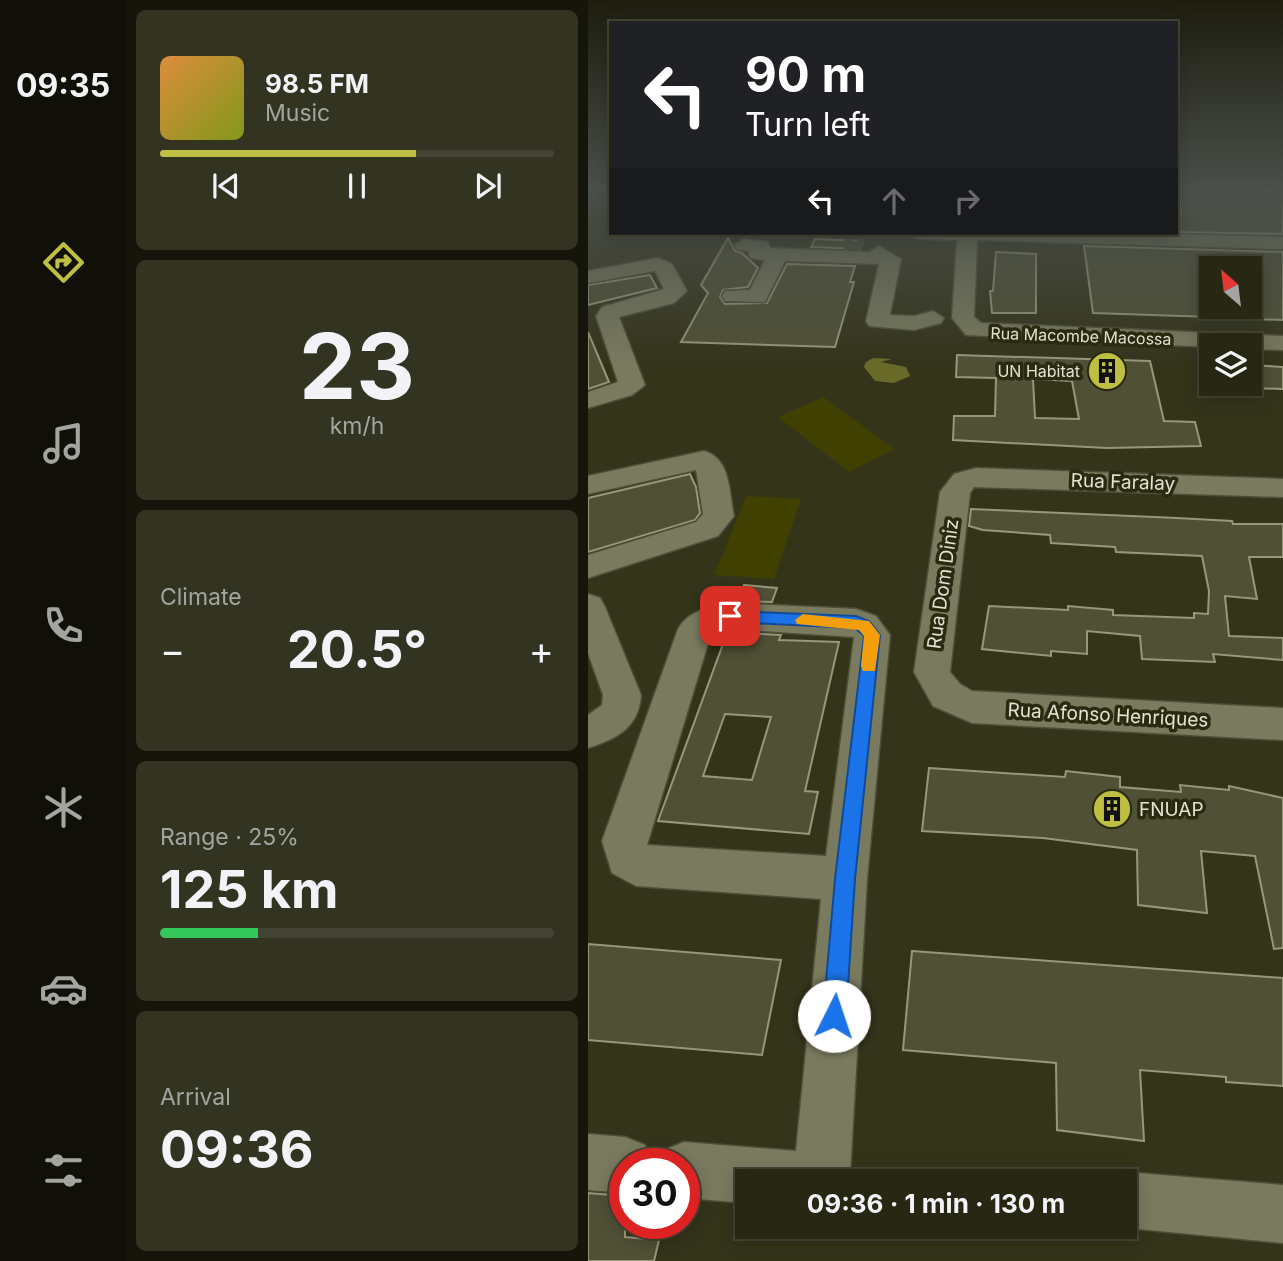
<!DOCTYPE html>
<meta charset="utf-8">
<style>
body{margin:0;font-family:Inter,sans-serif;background:#332;color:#f1f3f6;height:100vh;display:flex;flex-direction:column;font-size:26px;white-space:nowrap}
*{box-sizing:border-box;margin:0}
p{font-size:23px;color:#a4a5a0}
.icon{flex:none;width:38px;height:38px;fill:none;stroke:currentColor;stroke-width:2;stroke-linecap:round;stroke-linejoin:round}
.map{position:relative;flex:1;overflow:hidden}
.drawer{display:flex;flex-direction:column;gap:10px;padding:10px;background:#15150b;width:462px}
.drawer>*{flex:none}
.guide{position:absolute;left:21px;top:21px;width:569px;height:214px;border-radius:0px;box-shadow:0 4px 18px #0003,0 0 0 2px #434434;background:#202124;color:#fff;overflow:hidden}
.needle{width:46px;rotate:332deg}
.buttons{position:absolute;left:611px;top:256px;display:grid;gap:14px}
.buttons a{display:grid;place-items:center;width:63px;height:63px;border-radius:0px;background:#272714;box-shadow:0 4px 18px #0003,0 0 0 2px #434434;font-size:35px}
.speed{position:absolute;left:21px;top:1148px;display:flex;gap:14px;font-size:35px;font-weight:700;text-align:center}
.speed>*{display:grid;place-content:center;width:91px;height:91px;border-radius:50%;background:#272714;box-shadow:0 4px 18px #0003,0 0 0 2px #434434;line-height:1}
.speed .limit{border:10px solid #d22;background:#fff;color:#111}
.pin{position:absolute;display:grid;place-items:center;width:60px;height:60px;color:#fff;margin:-30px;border-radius:14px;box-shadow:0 4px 10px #0006}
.me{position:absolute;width:77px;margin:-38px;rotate:4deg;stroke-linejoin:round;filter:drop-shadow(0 0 5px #0008)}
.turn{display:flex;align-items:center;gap:24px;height:147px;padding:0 21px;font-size:32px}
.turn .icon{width:91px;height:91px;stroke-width:2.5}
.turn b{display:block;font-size:49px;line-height:60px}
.lanes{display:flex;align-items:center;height:66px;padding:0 21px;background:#0003;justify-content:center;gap:35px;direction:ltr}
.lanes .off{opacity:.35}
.big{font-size:52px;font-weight:700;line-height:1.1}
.drawer .widget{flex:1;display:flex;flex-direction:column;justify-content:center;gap:10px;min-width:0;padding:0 24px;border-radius:10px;background:#332}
.drawer .dial{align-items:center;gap:0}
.dial b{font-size:91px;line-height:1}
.song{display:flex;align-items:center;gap:21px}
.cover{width:84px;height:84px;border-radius:10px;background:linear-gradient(135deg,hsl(30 70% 55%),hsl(70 70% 35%))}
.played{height:7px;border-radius:4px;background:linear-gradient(90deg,#bebf42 65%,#434434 65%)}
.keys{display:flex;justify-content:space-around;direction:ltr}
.heat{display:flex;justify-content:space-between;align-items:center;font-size:38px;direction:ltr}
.charge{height:10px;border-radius:5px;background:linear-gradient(90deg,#34c759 25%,#434434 0)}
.trip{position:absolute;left:147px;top:1169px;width:402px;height:70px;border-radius:0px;background:#272714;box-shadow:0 4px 18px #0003,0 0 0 2px #434434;font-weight:700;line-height:70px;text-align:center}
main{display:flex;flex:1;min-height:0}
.tabs{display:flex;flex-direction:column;width:126px;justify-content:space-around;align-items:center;background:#101008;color:#a4a5a0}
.tabs .icon{width:49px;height:49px}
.tabs .selected{color:#bebf42}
.tabs b{font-size:32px;color:#f1f3f6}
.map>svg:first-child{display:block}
.green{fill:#404003}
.water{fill:#696928}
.building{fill:#4f5035;stroke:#97987b;stroke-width:2;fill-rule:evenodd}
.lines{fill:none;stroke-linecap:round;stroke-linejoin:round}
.minor-tunnel{stroke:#4e4e36;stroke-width:20;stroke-dasharray:20 10;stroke-linecap:butt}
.minor-casing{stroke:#4f4f39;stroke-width:3}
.minor{fill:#797a5e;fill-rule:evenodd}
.route{fill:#1a73e8;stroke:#114b97;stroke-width:2}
.slow{fill:#f59e0b}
.labels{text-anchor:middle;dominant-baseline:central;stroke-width:7;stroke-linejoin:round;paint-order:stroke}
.far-street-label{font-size:16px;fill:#e1e2d2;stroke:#2a2a11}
.far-poi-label{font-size:16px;fill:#e1e2d2;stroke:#2a2a11;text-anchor:end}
.street-label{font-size:19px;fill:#e1e2d2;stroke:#2a2a11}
.poi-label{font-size:19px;fill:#e1e2d2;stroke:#2a2a11;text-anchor:start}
</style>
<main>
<nav class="tabs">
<b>09:35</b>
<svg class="icon selected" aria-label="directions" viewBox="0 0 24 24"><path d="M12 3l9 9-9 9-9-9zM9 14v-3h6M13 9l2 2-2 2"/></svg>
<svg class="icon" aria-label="music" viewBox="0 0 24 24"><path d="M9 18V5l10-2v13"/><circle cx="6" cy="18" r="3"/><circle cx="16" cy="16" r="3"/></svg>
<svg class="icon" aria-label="phone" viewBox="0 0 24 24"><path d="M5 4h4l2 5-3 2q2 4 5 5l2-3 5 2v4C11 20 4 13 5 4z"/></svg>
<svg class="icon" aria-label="climate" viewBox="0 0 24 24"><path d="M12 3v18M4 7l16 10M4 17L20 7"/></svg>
<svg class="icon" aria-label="car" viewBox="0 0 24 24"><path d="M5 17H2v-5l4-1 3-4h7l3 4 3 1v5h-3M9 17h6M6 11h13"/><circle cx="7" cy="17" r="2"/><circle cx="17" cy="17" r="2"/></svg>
<svg class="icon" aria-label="filters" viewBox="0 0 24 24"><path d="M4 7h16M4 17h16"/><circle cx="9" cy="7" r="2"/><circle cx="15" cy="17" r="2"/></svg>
</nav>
<section class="drawer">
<div class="widget">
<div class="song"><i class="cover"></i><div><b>98.5 FM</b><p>Music</p></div></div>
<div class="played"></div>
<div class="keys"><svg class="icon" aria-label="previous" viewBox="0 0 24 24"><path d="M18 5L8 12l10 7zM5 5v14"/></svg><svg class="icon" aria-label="pause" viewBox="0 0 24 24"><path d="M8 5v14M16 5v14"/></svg><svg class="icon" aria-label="next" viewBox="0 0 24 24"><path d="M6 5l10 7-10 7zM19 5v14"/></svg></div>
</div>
<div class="widget dial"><b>23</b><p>km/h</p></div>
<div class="widget"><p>Climate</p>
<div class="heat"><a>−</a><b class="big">20.5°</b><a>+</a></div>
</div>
<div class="widget"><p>Range · 25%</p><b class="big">125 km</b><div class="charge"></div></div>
<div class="widget"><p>Arrival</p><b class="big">09:36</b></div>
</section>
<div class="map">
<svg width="695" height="1261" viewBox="0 0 695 1261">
<rect width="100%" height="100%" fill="#34341b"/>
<path class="green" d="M 235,397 L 307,449 L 261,472 L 190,417 Z
M 158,496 L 213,499 L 186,579 L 126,575 Z"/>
<path class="water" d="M 285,358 L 304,359 L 293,362 L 318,367 L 322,376 L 306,383 L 287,381 L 276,367 L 278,362 Z"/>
<path class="building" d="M 590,189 L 695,189 L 695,234 L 588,232 L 588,212 L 593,212 Z
M 140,238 L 147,251 L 154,253 L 170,268 L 160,287 L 135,290 L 132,297 L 137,304 L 179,303 L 199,264 L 267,266 L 262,282 L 266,282 L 247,347 L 93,342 L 120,293 L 113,285 Z
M 227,239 L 274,241 L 271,249 L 223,247 Z
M 496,246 L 695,252 L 695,320 L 662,319 L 662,268 L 623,268 L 623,317 L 505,313 Z
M 408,252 L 448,254 L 448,313 L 404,313 L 402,291 L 405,291 Z
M 62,275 L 69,288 L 0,305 L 0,285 Z
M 0,332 L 21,382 L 0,389 Z
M 369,355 L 562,361 L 576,421 L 607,422 L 613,446 L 519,448 L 365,440 L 366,416 L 407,416 L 408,378 L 368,377 ZM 445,379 L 484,381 L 491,419 L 447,418 Z
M 662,365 L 695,367 L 695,389 L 662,388 Z
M 102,474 L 108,487 L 112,513 L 107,520 L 0,552 L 0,498 Z
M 383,509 L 589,518 L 644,521 L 645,524 L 695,524 L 695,557 L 661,557 L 669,599 L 637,596 L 641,636 L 695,638 L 695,660 L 625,654 L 627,662 L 554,659 L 552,636 L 499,631 L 499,654 L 463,651 L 463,656 L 394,649 L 401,606 L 480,610 L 480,606 L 525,610 L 525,615 L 606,618 L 606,613 L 620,614 L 621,591 L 614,556 L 528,552 L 527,547 L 463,543 L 462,535 L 395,530 L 381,526 Z
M 156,585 L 189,588 L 184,602 L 149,601 Z
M 142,632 L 193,635 L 191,640 L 251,642 L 217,791 L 230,792 L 221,834 L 70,821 L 139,633 ZM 137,714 L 183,717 L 164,780 L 115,776 Z
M 341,768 L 477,777 L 478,771 L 532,777 L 532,787 L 593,792 L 592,785 L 641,790 L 641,786 L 695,798 L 695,948 L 686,949 L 667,856 L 613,851 L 619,913 L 550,905 L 549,850 L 455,838 L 334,831 Z
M 0,944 L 193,960 L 174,1055 L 0,1040 Z
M 324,951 L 695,978 L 695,1086 L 638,1082 L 638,1077 L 552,1070 L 556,1141 L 469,1130 L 468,1063 L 315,1050 Z
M 0,1193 L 37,1196 L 37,1237 L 71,1240 L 66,1261 L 0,1261 Z"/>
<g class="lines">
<path class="minor-tunnel" d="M 267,241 L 266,245 L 271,249"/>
<g class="minor-casing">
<path id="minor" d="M 319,233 L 536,233 L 695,237 L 695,249 L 389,240 L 386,317 L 393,323 L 695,336 L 695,350 L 662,349 L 662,345 L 623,347 L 378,335 L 364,318 L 369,240 L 329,239 Z
M 156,239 L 180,242 L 182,248 L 281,252 L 291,246 L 313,259 L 302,315 L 326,316 L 345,311 L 356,318 L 353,323 L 326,330 L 281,326 L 278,321 L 291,264 L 197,261 L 177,302 L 137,301 L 134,296 L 137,291 L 162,290 L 177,260 L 162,258 L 160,251 L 149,249 L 146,245 Z
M 70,258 L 84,264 L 99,291 L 86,303 L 31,317 L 57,385 L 44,395 L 0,408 L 0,392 L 30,382 L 8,316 L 14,307 L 76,289 L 67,271 L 0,283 L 0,271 Z
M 116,451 C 143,458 141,493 146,516 L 130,536 L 0,578 L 0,555 L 108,522 L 115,514 L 108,470 L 0,494 L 0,476 Z
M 388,468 L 695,479 L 695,497 L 386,487 L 382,493 L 362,672 L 372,684 L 384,691 L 695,708 L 695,740 L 384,723 L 345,706 L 326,672 L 352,492 L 366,474 Z
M 0,594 L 12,598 L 17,607 L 53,695 C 51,728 28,739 0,748 L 0,715 L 14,705 L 15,695 L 0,653 Z
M 142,603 L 268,609 L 288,616 L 302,635 L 279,879 L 262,1175 L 264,1181 L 159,1181 L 159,1203 L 96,1198 L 96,1164 L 71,1164 L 76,1150 L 96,1142 L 208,1151 L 233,899 L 48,886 L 24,873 L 14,841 L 90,629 C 100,611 122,606 142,603 ZM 142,629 L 266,637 L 238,856 L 59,845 L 122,637 Z
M 0,1134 L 37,1137 L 57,1145 L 64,1164 L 37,1164 L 37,1193 L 0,1190 Z
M 537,1172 L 695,1185 L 695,1243 L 530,1227 L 537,1227 L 537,1181 L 517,1181 Z"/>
</g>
<use href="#minor" class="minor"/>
</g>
<linearGradient id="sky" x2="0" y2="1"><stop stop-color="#1d1d0f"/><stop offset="0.52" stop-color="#4a504a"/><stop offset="1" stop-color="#4a504a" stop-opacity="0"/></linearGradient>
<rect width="695" height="366" fill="url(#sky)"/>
<path class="route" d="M 142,611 L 268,616 L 281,621 L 292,635 L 267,879 L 258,1016 L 254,1024 L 246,1028 L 238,1024 L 235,1016 L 247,879 L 276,636 L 267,628 L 142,622 L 134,616 Z"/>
<path class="slow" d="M 215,614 L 281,621 L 292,635 L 287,671 L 275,671 L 273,666 L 276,636 L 271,630 L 209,624 L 207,620 Z"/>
<defs>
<g id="building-disc" transform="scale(2.0125)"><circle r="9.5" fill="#bebf42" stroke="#2a2a11"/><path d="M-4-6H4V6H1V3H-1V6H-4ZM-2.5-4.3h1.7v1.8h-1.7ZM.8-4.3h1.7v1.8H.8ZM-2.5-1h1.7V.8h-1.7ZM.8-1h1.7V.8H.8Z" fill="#111"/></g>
</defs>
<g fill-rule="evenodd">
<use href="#building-disc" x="519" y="371"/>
<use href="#building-disc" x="524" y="809"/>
</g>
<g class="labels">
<g class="far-street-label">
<text transform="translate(493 336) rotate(2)">Rua Macombe Macossa</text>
</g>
<g class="far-poi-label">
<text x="492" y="371">UN Habitat</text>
</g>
<g class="street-label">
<text transform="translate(535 482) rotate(2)">Rua Faralay</text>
<text transform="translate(355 584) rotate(-82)">Rua Dom Diniz</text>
<text transform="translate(520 715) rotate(3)">Rua Afonso Henriques</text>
</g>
<g class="poi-label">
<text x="551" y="809">FNUAP</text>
</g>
</g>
</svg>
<div class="buttons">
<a><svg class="needle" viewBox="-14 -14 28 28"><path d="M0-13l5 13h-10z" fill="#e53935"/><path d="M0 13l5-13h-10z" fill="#a4a5a0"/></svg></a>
<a><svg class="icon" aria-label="layers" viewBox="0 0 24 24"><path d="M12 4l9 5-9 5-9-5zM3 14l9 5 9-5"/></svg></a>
</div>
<div class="speed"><div class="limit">30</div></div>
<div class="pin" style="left:142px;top:616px;background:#d93025"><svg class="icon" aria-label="arrive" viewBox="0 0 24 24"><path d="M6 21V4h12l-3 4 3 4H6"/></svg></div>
<svg class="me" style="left:246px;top:1016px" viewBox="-20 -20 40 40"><circle r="19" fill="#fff"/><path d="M0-13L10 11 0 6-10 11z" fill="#1a73e8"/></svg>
<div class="trip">09:36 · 1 min · 130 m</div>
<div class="guide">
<div class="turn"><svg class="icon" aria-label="left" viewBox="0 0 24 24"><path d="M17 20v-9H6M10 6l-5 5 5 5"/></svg><div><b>90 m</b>Turn left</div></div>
<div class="lanes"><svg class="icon" aria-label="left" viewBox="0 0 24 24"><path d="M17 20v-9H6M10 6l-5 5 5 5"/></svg><svg class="icon off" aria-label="ahead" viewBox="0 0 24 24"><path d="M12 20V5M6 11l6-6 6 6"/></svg><svg class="icon off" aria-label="right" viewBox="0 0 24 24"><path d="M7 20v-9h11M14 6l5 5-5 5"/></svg></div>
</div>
</div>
</main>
